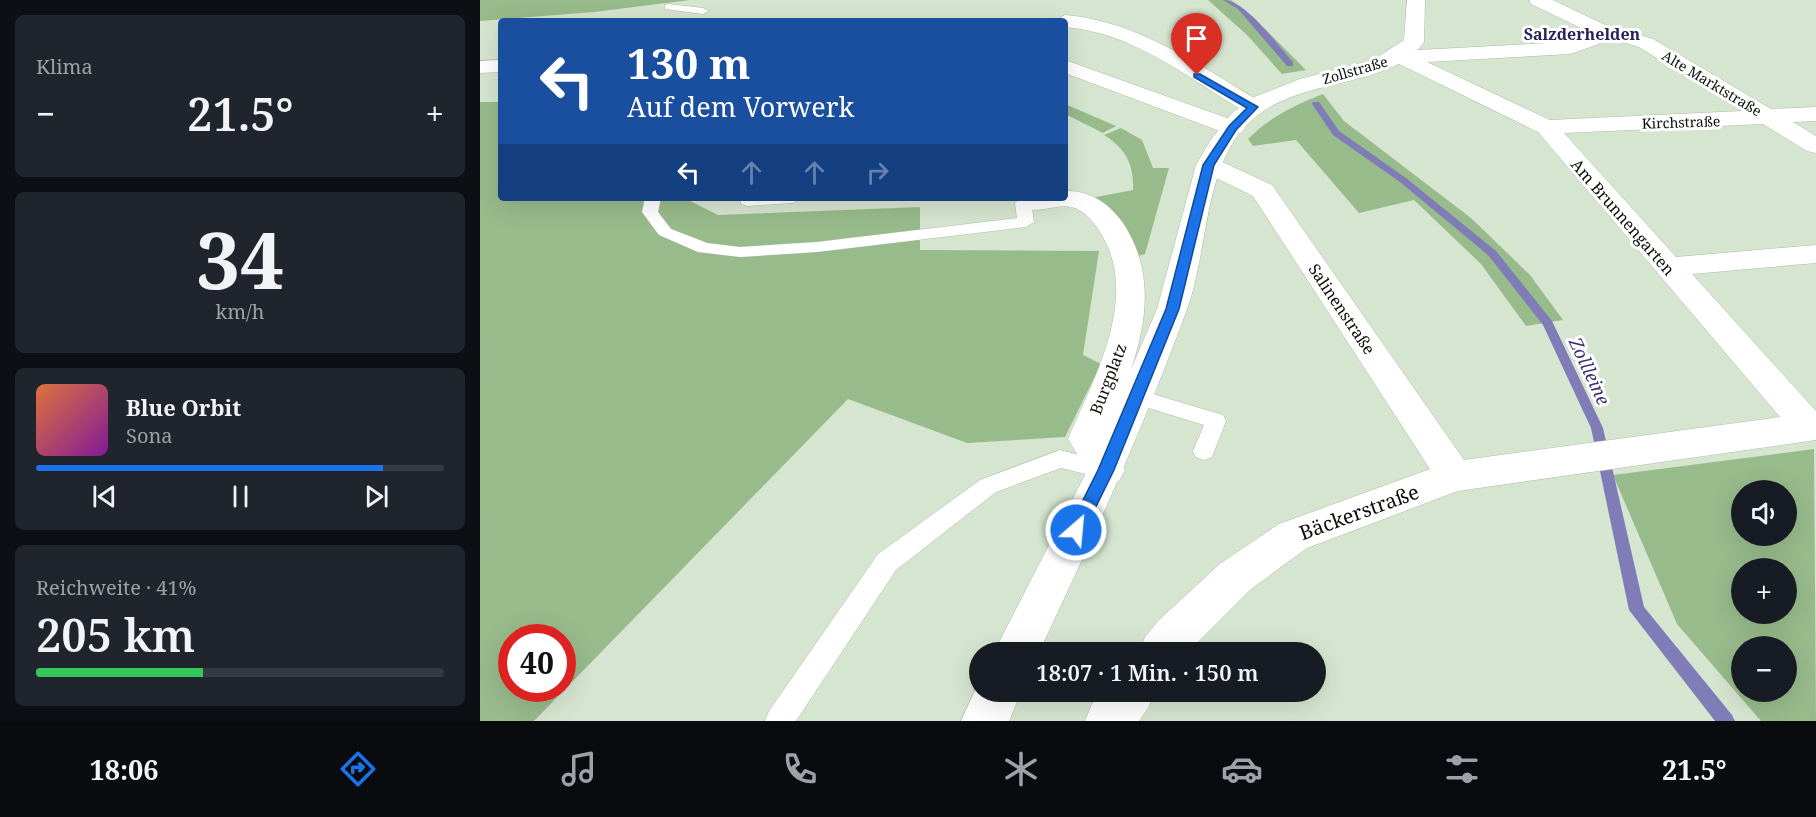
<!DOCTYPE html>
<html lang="de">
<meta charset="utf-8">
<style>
body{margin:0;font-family:"Noto Serif",serif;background:#20242c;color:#f1f3f6;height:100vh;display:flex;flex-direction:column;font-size:22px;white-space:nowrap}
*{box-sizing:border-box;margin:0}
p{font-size:20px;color:#9ea1a6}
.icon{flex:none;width:33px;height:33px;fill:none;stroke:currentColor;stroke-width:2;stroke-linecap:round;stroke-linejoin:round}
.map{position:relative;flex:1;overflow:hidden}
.panel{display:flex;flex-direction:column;gap:15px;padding:15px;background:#0d0f14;width:480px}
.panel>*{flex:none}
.top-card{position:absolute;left:18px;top:18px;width:570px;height:183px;border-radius:6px;box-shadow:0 6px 24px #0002;background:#1a4fa0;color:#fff;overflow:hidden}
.controls{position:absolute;left:1251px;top:480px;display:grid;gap:12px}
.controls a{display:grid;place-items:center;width:66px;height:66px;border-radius:50%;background:#171b24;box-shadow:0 6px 24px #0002;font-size:30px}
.speed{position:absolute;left:18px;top:624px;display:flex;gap:12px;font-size:30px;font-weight:700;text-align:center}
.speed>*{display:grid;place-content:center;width:78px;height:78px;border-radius:50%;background:#171b24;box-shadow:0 6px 24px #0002;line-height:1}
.speed .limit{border:9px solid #d22;background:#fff;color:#111}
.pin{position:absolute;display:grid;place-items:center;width:51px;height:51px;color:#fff;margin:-62px -26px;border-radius:50% 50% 50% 0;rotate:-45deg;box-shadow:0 0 6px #0007}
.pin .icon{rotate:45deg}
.me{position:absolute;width:66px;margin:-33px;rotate:27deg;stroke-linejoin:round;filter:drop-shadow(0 0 4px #0008)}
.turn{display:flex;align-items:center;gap:21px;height:126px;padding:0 30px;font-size:27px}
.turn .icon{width:78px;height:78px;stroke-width:2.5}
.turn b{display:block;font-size:42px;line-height:51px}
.lanes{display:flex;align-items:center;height:57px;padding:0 30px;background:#0003;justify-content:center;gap:30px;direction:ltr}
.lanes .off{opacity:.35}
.big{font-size:45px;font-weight:600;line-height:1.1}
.panel .card{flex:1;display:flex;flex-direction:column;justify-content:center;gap:9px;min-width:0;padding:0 21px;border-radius:9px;background:#20242c}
.panel .dial{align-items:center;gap:0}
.dial b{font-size:78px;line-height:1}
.song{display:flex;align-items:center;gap:18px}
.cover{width:72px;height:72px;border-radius:9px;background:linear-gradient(135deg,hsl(20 70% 55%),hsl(290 70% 35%))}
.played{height:6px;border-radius:3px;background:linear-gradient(90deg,#1a73e8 85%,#363941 85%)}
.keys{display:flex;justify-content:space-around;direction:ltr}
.heat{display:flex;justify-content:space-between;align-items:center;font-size:33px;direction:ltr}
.charge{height:9px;border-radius:4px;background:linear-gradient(90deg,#34c759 41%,#363941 0)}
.trip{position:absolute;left:489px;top:642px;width:357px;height:60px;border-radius:30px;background:#171b24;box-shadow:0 6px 24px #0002;font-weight:600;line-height:60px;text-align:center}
.tab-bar{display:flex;height:96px;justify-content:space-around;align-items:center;background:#090b0e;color:#9ea1a6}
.tab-bar .icon{width:42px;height:42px}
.tab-bar .current{color:#1a73e8}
.tab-bar b{font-size:27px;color:#f1f3f6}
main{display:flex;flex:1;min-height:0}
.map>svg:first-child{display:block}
.green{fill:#98bb8b;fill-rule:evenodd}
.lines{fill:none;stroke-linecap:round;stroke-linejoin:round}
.stream{fill:#7f7cb7;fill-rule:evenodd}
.service-casing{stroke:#adbba7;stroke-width:1}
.minor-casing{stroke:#adbba7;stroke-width:1}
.tertiary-casing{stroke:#adbba7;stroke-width:1}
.service{fill:#fff;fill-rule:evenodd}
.minor{fill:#fff;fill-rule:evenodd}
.tertiary{fill:#fff;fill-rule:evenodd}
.route{fill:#1a73e8;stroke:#114b97;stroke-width:1.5}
.labels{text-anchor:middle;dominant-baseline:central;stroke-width:6;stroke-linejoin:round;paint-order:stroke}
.far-street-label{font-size:14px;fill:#0a0f08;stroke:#fff}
.far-quarter-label{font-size:16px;font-weight:bold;fill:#2b215b;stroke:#fff}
.street-label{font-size:16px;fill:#0a0f08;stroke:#fff}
.water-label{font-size:18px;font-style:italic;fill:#3a3077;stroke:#fff}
.near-street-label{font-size:20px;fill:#0a0f08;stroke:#fff}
</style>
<main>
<section class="panel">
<div class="card"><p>Klima</p>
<div class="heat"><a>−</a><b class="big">21.5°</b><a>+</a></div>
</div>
<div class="card dial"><b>34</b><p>km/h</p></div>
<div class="card">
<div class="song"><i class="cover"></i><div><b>Blue Orbit</b><p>Sona</p></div></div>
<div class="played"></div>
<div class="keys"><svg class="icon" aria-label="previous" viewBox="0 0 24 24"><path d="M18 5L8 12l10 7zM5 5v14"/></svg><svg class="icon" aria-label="pause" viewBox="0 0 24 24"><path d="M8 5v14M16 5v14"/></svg><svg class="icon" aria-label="next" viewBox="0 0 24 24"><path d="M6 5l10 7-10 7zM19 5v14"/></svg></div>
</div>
<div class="card"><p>Reichweite · 41%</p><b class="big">205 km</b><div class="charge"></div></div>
</section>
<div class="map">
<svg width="1336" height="721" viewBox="0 0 1336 721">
<rect width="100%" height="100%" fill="#d6e5d0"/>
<path class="green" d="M 0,0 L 210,0 L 114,12 L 0,21 Z
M 728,0 L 751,0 L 774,18 L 826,70 L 802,74 L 767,35 Z
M 843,94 L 864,121 L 991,218 L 1050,275 L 1083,320 L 1046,326 L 1001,264 L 934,200 L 879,213 L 816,140 L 773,146 L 768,139 C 790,117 813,106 843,94 Z
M 0,102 L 21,102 L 21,198 L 204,198 L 238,215 L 440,207 L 440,250 L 619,251 L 603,355 L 621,364 L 585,437 L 487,443 L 368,399 L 54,721 L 0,721 ZM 32,638 L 82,638 L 82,688 L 32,688 Z
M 585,104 L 636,126 L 623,133 L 585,114 Z
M 641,128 L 662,140 L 673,168 L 689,168 L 665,254 L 658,256 C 646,224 639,212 606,199 L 653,190 C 654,164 646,149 624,135 Z
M 1334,449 L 1336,721 L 1281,721 L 1197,624 L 1133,475 ZM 1306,490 L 1306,536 L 1262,536 L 1262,490 ZM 1306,568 L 1306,614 L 1262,614 L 1262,568 ZM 1306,646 L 1306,692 L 1262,692 L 1262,646 Z"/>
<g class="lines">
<path class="stream" d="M 743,0 C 766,0 797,45 813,62 L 813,66 L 807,66 L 758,9 Z
M 833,102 L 839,102 L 859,131 L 926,178 L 1016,251 L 1072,321 L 1123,428 L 1164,607 L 1252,715 L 1255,721 L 1235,721 L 1149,610 L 1111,428 L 1063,325 L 1008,255 L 920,182 L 853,135 L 832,104 Z"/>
<g class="service-casing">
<path id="service" d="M 189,4 L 223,8 L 229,11 L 223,14 L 185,9 L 185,5 Z
M 165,198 L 181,198 L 178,212 L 191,229 L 227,243 L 260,247 L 337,242 L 537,218 L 535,204 L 537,201 L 557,198 L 565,203 L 563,206 L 552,208 L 554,222 L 546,227 L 337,252 L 260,257 L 218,252 L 179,235 L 162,212 Z
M 260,198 L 321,198 L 313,203 L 267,206 L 261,204 Z
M 656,389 L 743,415 L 746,421 L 732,457 L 724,460 L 716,457 L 713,451 L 724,425 L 649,402 L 646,397 L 649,392 Z
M 580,450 L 634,464 L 637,470 L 634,476 L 626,479 L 581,468 L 516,492 L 416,570 L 316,721 L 285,721 L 289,711 L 398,554 L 500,480 Z"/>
</g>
<g class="minor-casing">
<path id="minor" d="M 1049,0 L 1073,0 L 1123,24 L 1173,39 L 1291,109 L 1336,107 L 1336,121 L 1313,122 L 1336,136 L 1336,153 L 1327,151 L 1283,124 L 1084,133 L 1196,257 L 1336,245 L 1336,263 L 1212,274 L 1336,411 L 1336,440 L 978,491 L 827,548 L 771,589 L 708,652 L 659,652 L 665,637 L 679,620 L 741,563 L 799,524 L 950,469 L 773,196 L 720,170 L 716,165 L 720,160 L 729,157 L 738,160 L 792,185 L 984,460 L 1300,417 L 1058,132 L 913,61 L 910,57 L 913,53 L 920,51 L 1087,42 L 1103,36 L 1105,30 L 1051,4 ZM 1123,36 L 1159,47 L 1262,111 L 1070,120 L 947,62 L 1090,54 L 1119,44 Z
M 585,15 C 659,21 719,66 781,102 L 784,107 L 781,112 L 765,112 C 709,78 652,32 585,27 L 585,21 L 575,21 Z
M 21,60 L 21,72 L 0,73 L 0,61 Z
M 585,60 L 761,123 L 765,128 L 761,133 L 745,133 L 585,73 Z
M 585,191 C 609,190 629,203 643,223 C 689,293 652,368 625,438 L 645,470 L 639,481 L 626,485 L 613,481 L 588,439 C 613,381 658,301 624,239 C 617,227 610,215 597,209 C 582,201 564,213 548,209 L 544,203 L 547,198 L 585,198 Z
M 623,692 L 675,692 L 668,708 L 659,721 L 605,721 L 612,704 Z"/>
</g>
<g class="tertiary-casing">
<path id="tertiary" d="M 927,0 L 945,0 L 944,42 C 908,94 804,72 758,135 C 723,183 727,257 706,312 C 663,429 612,540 559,652 L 514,652 L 608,469 L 677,309 L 716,165 L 730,141 L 752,113 L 774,97 L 820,79 L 893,60 L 924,40 Z
M 500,680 L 500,692 L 541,692 L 529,721 L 481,721 Z"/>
</g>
<use href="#service" class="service"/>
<use href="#minor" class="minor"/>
<use href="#tertiary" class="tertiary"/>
</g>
<path class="route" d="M 714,74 L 720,74 L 778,107 L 756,130 L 734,165 L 699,309 L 634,470 L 602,535 L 590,535 L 588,530 L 618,470 L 686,309 L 723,165 L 749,126 L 767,108 L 714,77 Z"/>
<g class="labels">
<g class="far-street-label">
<text transform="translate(875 70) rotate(-16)">Zollstraße</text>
<text transform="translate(1232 83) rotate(31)">Alte Marktstraße</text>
<text transform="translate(1201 122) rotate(-2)">Kirchstraße</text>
</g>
<g class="far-quarter-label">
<text x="1102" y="34">Salzderhelden</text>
</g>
<g class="street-label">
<text transform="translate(1143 217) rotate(49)">Am Brunnengarten</text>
<text transform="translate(862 309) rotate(56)">Salinenstraße</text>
<text transform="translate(628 379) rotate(-69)">Burgplatz</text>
</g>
<g class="water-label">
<text transform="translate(1110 371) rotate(65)">Zollleine</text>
</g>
<g class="near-street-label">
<text transform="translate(879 512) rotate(-20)">Bäckerstraße</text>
</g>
</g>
</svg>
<div class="controls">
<a><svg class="icon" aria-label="sound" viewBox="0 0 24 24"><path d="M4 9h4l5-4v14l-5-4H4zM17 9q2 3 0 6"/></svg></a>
<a>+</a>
<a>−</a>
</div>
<div class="speed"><div class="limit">40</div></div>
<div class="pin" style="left:717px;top:75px;background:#d93025"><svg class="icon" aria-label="arrive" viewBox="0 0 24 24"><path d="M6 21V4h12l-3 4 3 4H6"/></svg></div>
<svg class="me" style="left:596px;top:530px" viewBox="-20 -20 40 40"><circle r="17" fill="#1a73e8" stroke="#fff" stroke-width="3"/><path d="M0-11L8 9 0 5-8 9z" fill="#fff"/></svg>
<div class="trip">18:07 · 1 Min. · 150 m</div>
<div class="top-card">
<div class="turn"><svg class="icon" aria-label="left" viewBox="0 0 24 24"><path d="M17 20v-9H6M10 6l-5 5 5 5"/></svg><div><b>130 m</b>Auf dem Vorwerk</div></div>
<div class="lanes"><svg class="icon" aria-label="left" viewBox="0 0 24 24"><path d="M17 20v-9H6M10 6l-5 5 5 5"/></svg><svg class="icon off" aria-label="ahead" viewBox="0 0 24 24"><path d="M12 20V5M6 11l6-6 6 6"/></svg><svg class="icon off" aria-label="ahead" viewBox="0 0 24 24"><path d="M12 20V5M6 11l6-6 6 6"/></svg><svg class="icon off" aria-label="right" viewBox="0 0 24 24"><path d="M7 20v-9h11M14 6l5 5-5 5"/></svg></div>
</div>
</div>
</main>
<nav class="tab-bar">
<b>18:06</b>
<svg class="icon current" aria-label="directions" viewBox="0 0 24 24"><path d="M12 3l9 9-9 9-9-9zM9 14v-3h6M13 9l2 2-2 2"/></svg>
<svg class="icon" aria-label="music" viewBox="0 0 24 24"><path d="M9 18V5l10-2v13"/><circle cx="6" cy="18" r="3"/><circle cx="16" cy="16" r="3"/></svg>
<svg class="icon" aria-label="phone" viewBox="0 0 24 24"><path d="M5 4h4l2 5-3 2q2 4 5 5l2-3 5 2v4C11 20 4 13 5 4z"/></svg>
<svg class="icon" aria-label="climate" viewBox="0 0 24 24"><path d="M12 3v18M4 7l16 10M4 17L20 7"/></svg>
<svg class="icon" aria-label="car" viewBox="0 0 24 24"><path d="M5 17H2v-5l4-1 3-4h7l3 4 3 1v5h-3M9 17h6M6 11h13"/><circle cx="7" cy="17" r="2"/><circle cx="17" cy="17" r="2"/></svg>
<svg class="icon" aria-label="filters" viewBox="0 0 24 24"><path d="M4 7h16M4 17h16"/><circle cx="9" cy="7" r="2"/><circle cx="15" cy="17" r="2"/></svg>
<b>21.5°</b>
</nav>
